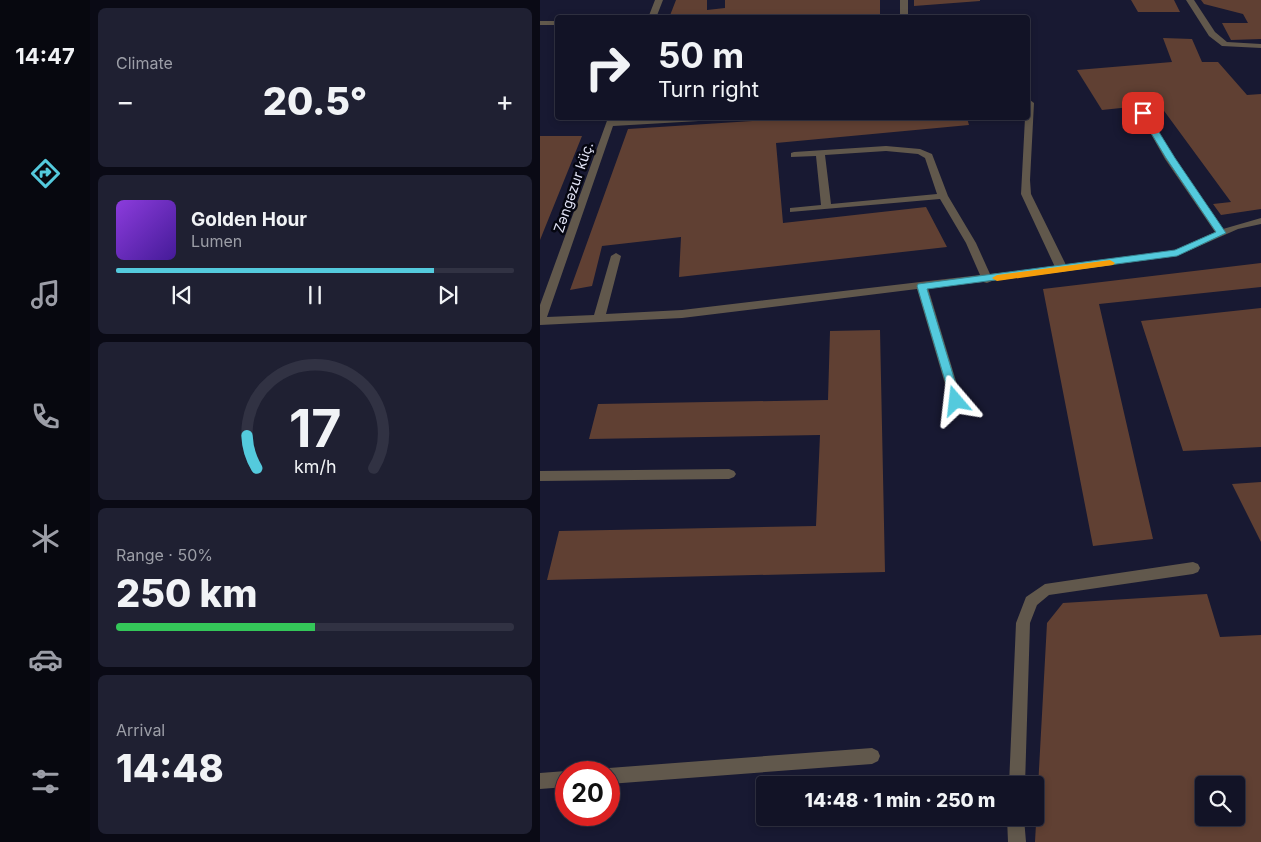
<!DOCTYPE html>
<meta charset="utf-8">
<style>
body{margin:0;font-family:Inter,sans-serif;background:#1f2032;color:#f1f3f6;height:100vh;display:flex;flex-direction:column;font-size:19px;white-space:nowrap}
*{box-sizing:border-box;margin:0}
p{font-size:16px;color:#9c9ea7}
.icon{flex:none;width:28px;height:28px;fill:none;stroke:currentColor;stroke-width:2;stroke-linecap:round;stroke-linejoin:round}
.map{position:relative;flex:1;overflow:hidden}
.details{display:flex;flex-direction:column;gap:8px;padding:8px;background:#0a0a15;width:450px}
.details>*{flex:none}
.top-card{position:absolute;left:15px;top:15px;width:475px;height:105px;border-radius:5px;box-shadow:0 2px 8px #0003,0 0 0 1px #313243;background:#121326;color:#f1f3f6;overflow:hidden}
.fabs{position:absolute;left:655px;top:776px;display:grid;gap:10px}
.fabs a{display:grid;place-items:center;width:50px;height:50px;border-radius:5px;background:#121326;box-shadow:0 2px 8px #0003,0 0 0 1px #313243;font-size:25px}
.speed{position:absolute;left:15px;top:761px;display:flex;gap:10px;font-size:25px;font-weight:700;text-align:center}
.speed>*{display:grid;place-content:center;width:65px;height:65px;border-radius:50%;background:#121326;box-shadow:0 2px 8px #0003,0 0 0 1px #313243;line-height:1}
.speed .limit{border:8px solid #d22;background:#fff;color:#111}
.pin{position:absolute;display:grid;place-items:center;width:42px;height:42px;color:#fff;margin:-21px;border-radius:10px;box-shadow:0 2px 8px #0006}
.me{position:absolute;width:55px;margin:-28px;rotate:343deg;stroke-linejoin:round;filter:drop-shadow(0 0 4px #0008)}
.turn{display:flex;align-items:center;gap:18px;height:105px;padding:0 20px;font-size:22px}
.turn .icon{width:65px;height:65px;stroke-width:2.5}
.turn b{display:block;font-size:35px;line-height:42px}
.big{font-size:38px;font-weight:800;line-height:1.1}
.details .widget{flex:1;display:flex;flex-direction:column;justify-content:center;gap:8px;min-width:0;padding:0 18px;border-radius:8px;background:#1f2032}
.details .dial{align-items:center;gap:0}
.dial svg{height:130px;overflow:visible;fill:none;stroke:#313243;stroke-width:7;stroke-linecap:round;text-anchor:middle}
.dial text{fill:#f1f3f6;stroke:none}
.song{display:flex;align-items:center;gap:15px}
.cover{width:60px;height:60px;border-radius:8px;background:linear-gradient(135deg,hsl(270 70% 55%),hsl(260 70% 35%))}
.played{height:5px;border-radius:2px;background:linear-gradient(90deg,#54cadd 80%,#313243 80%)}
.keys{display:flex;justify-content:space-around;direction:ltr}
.heat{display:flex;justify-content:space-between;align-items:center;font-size:28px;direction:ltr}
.charge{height:8px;border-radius:4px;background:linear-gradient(90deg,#34c759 50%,#313243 0)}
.trip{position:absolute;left:216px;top:776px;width:288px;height:50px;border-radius:5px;background:#121326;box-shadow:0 2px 8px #0003,0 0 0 1px #313243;font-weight:800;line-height:50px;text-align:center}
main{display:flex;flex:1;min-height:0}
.tabs{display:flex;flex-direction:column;width:90px;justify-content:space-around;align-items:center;background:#07080f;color:#9c9ea7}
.tabs .icon{width:35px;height:35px}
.tabs .current{color:#54cadd}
.tabs b{font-size:22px;color:#f1f3f6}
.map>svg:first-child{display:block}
.building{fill:#604033;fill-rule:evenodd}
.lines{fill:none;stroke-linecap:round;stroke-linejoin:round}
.minor{fill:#61584c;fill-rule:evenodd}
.route{fill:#54cadd;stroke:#378390}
.slow{fill:#f59e0b}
.labels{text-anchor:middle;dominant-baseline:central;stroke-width:5;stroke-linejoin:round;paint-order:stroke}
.street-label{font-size:14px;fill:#e2e4f6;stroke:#050610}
</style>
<main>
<nav class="tabs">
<b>14:47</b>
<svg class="icon current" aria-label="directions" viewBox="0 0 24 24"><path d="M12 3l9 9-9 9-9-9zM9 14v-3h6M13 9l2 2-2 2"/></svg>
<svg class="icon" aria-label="music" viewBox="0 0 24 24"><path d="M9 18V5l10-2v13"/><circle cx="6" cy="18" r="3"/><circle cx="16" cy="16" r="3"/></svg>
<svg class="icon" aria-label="phone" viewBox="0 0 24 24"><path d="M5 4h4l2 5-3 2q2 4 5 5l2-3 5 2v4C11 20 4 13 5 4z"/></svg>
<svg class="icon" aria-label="climate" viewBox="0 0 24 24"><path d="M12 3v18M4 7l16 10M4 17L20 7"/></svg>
<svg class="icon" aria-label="car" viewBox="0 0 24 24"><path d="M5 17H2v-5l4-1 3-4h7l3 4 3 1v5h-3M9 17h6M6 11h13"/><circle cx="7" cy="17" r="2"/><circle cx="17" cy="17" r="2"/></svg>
<svg class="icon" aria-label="filters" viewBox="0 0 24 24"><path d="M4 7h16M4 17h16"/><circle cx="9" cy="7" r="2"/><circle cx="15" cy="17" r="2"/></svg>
</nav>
<section class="details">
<div class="widget"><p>Climate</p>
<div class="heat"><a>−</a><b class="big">20.5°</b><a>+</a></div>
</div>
<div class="widget">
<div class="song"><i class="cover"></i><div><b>Golden Hour</b><p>Lumen</p></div></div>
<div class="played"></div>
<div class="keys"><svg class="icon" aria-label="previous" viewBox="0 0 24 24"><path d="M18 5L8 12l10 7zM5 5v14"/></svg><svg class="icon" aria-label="pause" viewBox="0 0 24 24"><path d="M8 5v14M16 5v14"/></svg><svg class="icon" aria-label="next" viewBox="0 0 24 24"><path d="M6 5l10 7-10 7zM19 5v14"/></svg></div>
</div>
<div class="widget dial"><svg viewBox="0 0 100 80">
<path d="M14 69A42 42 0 1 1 86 69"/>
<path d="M14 69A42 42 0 0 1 8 49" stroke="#54cadd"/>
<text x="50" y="56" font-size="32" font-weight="700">17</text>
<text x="50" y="72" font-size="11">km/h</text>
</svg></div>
<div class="widget"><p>Range · 50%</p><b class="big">250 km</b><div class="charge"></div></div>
<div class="widget"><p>Arrival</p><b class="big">14:48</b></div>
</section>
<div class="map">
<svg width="721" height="842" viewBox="0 0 721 842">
<rect width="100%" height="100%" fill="#181932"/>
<path class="building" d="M 136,0 L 167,0 L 167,10 L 185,8 L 185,0 L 340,0 L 340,18 L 129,18 Z
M 374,0 L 440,0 L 440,1 L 374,6 Z
M 591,0 L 634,0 L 640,12 L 598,12 Z
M 661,0 L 721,0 L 721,39 L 691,40 L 682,23 L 708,23 L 703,14 L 664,4 Z
M 623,38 L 652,39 L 662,62 L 678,62 L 707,95 L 721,94 L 721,209 L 681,215 L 673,204 L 691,202 L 619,104 L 562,110 L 537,70 L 632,62 Z
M 261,118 L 427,118 L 429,125 L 236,143 L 243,223 L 386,207 L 407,247 L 139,277 L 141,237 L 62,246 L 52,286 L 30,290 L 88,129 Z
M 0,136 L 42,136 L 0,240 Z
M 721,263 L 721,287 L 559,304 L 613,539 L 553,546 L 503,289 Z
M 721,308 L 721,447 L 643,451 L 601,321 Z
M 340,330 L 345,572 L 7,580 L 19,531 L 276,526 L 280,435 L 49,439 L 58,404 L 288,400 L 290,331 Z
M 721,482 L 721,542 L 692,484 Z
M 667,594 L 680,637 L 721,635 L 721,842 L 495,842 L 507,623 L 523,603 ZM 664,785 L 696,785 L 696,818 L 664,818 Z"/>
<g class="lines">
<path class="minor" d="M 115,0 L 123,0 L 116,18 L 108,18 Z
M 360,0 L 368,0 L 368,18 L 360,18 Z
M 646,0 L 654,0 L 675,32 L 687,42 L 721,44 L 721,48 L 682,46 L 669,36 Z
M 0,21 L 18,21 L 18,25 L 0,25 Z
M 490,100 L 494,103 L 490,180 L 491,194 L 526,265 L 635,250 L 675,232 L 625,159 L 599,113 L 603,110 L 607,113 L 635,159 L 683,229 L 721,218 L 721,224 L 698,229 L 637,256 L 452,281 L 447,283 L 443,282 L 388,288 L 422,401 L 416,405 L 410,401 L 377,289 L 142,318 L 0,325 L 0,305 L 68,118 L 76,118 L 75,121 L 127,118 L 163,118 L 159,121 L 73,126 L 7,317 L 54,315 L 71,256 L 76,253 L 81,256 L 66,314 L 142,310 L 440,275 L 426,243 L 400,199 L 250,212 L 250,208 L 281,205 L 276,156 L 251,157 L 251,153 L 254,152 L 346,146 L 380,149 L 392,154 L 408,196 L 436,243 L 450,274 L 515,267 L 481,194 L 485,118 L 488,118 L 488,101 ZM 346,151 L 378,154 L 385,158 L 397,194 L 291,204 L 285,155 Z
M 189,469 L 194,471 L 196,474 L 194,477 L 189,479 L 0,481 L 0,471 Z
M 653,562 L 658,564 L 660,568 L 658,572 L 653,574 L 509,595 L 497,605 L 490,623 L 485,785 L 469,785 L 476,623 L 486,597 L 505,584 Z
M 332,748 L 338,751 L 340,756 L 338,761 L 332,764 L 69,784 L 69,772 L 62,772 L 69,768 Z
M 26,771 L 30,772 L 26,772 L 26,787 L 0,789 L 0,773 Z
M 467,818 L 484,818 L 486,842 L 468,842 Z"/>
</g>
<path class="route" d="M 600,111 L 606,111 L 635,158 L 686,233 L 637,256 L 387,289 L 421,401 L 420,404 L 412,404 L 377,286 L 378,284 L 635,250 L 676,232 L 626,158 L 599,113 Z"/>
<path class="slow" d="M 570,260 L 575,263 L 573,265 L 457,281 L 452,278 L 457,275 Z"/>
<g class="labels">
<g class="street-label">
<text transform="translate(33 187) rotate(-71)">Zəngəzur küç.</text>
</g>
</g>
</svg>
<div class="fabs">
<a><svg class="icon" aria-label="search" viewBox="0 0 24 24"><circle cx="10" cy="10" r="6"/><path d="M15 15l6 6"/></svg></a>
</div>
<div class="speed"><div class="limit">20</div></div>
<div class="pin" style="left:603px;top:113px;background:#d93025"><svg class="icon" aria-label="arrive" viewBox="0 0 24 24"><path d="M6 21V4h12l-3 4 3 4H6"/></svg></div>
<svg class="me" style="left:416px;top:401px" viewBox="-20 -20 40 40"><path d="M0-17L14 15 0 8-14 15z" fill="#54cadd" stroke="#fff" stroke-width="4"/></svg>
<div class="trip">14:48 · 1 min · 250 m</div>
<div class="top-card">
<div class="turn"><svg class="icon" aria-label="right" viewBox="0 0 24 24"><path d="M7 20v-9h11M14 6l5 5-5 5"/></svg><div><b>50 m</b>Turn right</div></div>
</div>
</div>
</main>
